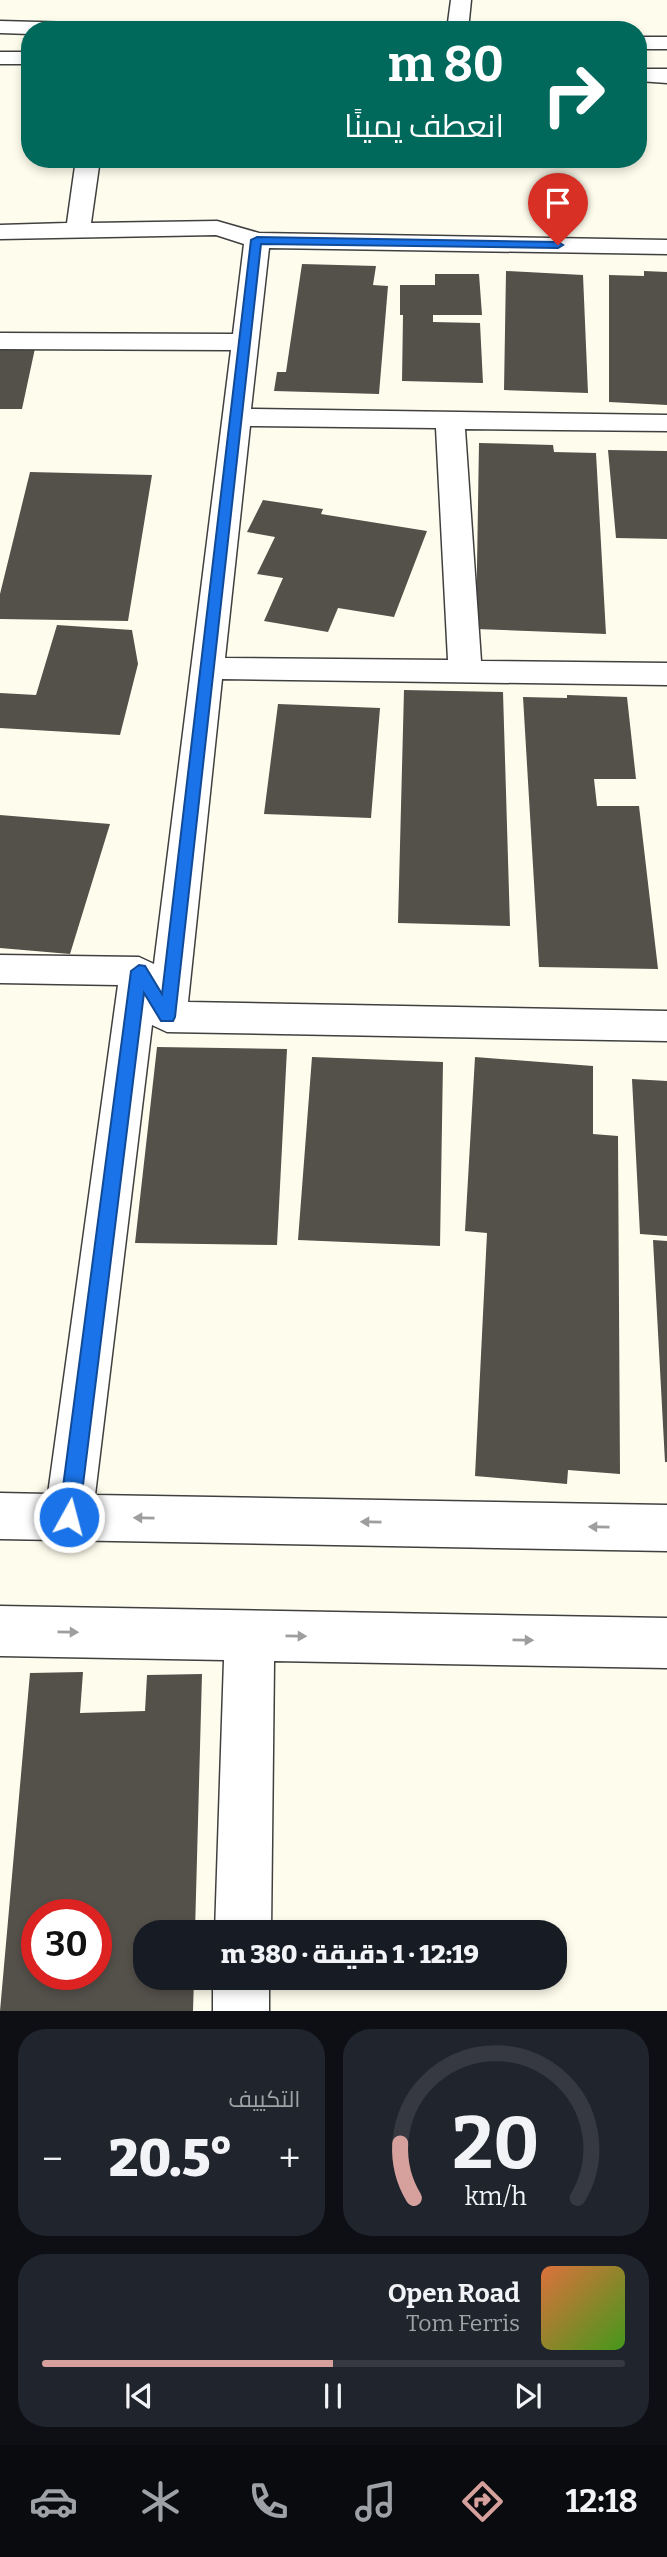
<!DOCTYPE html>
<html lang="ar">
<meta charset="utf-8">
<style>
body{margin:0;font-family:Bitter,Cairo,serif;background:#20242c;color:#f1f3f6;direction:rtl;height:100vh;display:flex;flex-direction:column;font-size:26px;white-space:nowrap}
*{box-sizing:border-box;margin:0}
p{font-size:23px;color:#9ea1a6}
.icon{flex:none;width:38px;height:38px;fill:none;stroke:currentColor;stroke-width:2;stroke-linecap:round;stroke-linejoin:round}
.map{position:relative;height:2011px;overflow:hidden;direction:ltr}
.panel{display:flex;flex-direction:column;gap:18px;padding:18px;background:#0d0f14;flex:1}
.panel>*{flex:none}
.guide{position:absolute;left:21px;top:21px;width:626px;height:147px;border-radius:28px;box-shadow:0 4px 10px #0003;direction:rtl;background:#00695c;color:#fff;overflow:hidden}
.speed{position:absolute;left:21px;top:1899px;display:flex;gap:14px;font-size:35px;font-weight:700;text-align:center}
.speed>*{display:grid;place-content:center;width:91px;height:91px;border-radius:50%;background:#171b24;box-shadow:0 4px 10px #0003;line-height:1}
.speed .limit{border:10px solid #d22;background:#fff;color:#111}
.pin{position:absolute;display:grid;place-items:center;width:60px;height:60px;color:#fff;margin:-72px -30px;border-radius:50% 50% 50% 0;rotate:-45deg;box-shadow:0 0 7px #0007}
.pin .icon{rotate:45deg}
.me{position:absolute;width:77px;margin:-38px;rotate:7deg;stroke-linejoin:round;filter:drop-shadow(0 0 5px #0008)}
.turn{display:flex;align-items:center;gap:24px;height:147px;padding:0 28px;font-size:32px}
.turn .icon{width:91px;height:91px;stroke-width:2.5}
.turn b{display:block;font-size:49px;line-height:60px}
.big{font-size:52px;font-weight:800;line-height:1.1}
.panel .widget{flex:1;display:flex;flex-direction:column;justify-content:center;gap:10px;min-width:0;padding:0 24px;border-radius:28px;background:#20242c}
.panel .dial{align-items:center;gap:0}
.dial svg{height:182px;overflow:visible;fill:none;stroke:#363941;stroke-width:7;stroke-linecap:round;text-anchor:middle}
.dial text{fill:#f1f3f6;stroke:none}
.song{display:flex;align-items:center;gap:21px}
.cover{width:84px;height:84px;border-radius:10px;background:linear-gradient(135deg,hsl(20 70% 55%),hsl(100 70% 35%))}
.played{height:7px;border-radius:4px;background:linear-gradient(90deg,#d6a19c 50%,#363941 50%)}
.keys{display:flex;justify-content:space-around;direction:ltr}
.heat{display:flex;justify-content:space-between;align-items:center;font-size:38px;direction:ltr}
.panel .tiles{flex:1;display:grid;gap:18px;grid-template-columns:1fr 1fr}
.widget:last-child{grid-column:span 2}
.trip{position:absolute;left:133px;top:1920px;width:434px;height:70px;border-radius:28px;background:#171b24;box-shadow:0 4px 10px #0003;font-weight:800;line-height:70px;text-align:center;direction:rtl}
.tabs{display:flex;height:112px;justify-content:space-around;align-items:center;background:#090b0e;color:#9ea1a6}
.tabs .icon{width:49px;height:49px}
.tabs .active{color:#d6a19c}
.tabs b{font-size:32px;color:#f1f3f6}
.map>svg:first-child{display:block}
.building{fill:#54504a;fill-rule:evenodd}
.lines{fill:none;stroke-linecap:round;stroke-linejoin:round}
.minor-casing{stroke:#404040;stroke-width:3}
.tertiary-casing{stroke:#404040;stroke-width:3}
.minor{fill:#fff;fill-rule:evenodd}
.tertiary{fill:#fff;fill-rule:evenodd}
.oneway{fill:#9e9e9e}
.route{fill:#1a73e8;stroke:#114b97;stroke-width:2}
</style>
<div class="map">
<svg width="667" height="2011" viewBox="0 0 667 2011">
<rect width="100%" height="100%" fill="#fefded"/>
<path class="building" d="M 302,264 L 376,266 L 373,285 L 388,286 L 379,394 L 274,391 L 277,372 L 286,372 Z
M 506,271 L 583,275 L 588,393 L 504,390 Z
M 644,271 L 667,272 L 667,405 L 609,402 L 609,275 L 644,276 Z
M 435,274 L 479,274 L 482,315 L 433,315 L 433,322 L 480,323 L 483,383 L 402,381 L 403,315 L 400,315 L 400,285 L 435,285 Z
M 0,338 L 37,339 L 22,409 L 0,409 Z
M 479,443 L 553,445 L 554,452 L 596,453 L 606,634 L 476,629 Z
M 608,450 L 667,451 L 667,539 L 616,538 Z
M 30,472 L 152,475 L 128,621 L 0,619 L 0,594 Z
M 263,500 L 323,509 L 321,514 L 427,531 L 394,617 L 338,608 L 328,632 L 264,621 L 283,578 L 257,574 L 275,537 L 247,532 Z
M 57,625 L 132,630 L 138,664 L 120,735 L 0,728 L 0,693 L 36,695 Z
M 404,690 L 503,692 L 510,926 L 398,923 Z
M 567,695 L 627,697 L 636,779 L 594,779 L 597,806 L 639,806 L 658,969 L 539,967 L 523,697 L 567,698 Z
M 278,704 L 380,708 L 371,818 L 264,814 Z
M 0,815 L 110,824 L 70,954 L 0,948 Z
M 157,1047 L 287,1049 L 277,1245 L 135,1243 Z
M 312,1057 L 443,1062 L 440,1246 L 298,1240 Z
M 475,1057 L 593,1066 L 593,1134 L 618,1136 L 620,1474 L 568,1470 L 567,1484 L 475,1476 L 487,1233 L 465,1231 Z
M 632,1079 L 667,1081 L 667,1236 L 640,1234 Z
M 653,1240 L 667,1241 L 667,1462 L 665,1462 Z
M 83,1672 L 80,1713 L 145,1711 L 147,1675 L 202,1674 L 195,1932 L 145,1932 L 145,1978 L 194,1978 L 193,2011 L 0,2011 L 30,1673 ZM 37,1914 L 96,1914 L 96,1974 L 37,1974 Z"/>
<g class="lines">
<g class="minor-casing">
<path id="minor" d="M 451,0 L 471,0 L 468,30 L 447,30 Z
M 76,159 L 100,159 L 91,223 L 217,221 L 259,233 L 667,240 L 667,254 L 269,248 L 251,409 L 667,415 L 667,431 L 465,429 L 481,661 L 667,663 L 667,685 L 222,679 L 188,1002 L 667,1011 L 667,1041 L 167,1032 L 152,1025 L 95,1495 L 667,1505 L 667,1551 L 0,1539 L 0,1493 L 48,1494 L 118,985 L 0,983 L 0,955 L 139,957 L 154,964 L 231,350 L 0,349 L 0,333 L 233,334 L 244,244 L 216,235 L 0,239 L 0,225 L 67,223 ZM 250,426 L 436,428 L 448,660 L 225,658 Z
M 0,1606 L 667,1618 L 667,1668 L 274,1661 L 271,1932 L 215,1932 L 224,1660 L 0,1656 Z
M 213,1978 L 269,1978 L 269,2011 L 213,2011 Z"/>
</g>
<g class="tertiary-casing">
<path id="tertiary" d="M 0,21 L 115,24 L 122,26 L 125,30 L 30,30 L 30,34 L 0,33 Z
M 639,37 L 667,37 L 667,49 L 639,49 Z
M 0,52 L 30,52 L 30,64 L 0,64 Z
M 639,69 L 667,69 L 667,83 L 639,81 Z"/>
</g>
<use href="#minor" class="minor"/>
<use href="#tertiary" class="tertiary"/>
</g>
<defs><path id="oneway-solid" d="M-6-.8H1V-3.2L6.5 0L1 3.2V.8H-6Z" transform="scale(1.75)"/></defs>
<g class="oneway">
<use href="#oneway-solid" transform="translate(144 1518) rotate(-179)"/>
<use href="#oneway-solid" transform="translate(371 1522) rotate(-179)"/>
<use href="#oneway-solid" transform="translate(599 1527) rotate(-179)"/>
<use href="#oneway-solid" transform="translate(68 1632) rotate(1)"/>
<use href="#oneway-solid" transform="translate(296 1636) rotate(1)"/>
<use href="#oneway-solid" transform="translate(523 1640) rotate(1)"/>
</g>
<path class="route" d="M 257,237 L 558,242 L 563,245 L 558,248 L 261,244 L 175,1017 L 173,1021 L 161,1021 L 144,993 L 79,1517 L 76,1524 L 69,1526 L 62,1524 L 59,1517 L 131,971 L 139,965 L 145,966 L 162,994 L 251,240 Z"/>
</svg>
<div class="speed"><div class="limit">30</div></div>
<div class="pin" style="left:558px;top:245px;background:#d93025"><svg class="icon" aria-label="arrive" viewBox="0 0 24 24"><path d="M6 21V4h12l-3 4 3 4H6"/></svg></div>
<svg class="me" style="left:69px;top:1517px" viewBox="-20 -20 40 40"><circle r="17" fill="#1a73e8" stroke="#fff" stroke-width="3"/><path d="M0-11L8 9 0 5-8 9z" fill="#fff"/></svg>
<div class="trip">12:19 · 1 دقيقة · 380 m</div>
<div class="guide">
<div class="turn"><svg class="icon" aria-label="right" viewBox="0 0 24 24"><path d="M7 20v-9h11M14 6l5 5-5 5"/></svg><div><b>80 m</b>انعطف يمينًا</div></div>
</div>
</div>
<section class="panel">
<div class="tiles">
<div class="widget dial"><svg viewBox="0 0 100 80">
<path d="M14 69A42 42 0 1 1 86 69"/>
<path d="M14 69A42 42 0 0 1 8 45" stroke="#d6a19c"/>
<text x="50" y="56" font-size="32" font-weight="700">20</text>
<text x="50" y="72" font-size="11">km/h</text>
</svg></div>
<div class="widget"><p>التكييف</p>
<div class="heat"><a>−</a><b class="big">20.5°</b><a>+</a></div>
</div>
<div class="widget">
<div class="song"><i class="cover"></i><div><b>Open Road</b><p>Tom Ferris</p></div></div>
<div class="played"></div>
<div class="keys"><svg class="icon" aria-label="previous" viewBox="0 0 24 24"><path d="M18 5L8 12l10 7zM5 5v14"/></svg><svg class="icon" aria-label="pause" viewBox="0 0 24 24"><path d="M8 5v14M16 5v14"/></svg><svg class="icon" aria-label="next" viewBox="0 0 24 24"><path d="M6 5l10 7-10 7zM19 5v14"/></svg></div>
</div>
</div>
</section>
<nav class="tabs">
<b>12:18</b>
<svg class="icon active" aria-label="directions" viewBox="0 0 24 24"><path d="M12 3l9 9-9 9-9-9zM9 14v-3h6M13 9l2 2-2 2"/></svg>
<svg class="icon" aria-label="music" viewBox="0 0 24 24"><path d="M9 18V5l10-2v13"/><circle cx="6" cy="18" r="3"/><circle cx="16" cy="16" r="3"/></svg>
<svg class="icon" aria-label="phone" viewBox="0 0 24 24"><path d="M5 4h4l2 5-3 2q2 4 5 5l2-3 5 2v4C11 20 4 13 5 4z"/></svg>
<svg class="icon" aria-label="climate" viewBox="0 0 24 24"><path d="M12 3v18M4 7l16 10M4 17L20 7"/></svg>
<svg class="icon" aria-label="car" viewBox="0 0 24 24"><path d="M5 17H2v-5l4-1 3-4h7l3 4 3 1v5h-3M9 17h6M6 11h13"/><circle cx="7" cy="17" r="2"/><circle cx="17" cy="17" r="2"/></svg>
</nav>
